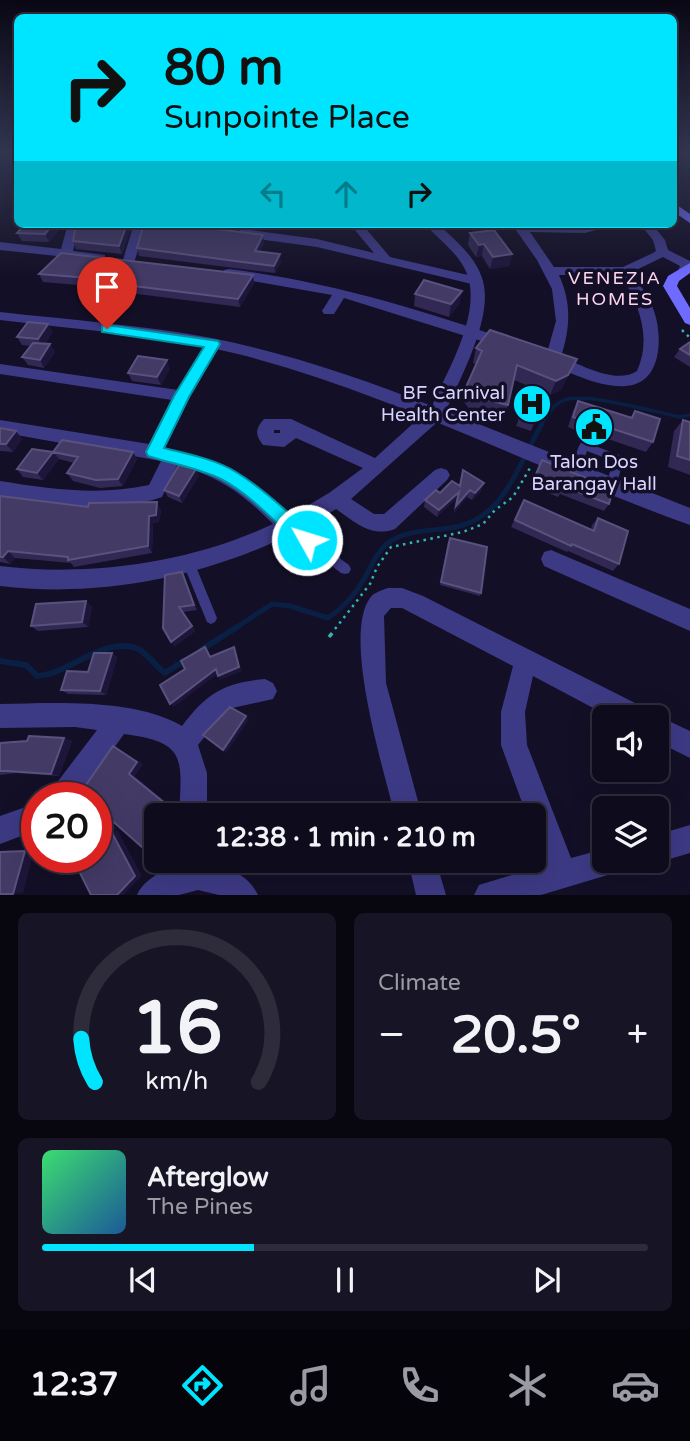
<!DOCTYPE html>
<meta charset="utf-8">
<style>
body{margin:0;font-family:"Varela Round",sans-serif;background:#171425;color:#f1f3f6;height:100vh;display:flex;flex-direction:column;font-size:26px;white-space:nowrap}
*{box-sizing:border-box;margin:0}
p{font-size:23px;color:#9b9ba3}
.icon{flex:none;width:38px;height:38px;fill:none;stroke:currentColor;stroke-width:2;stroke-linecap:round;stroke-linejoin:round}
.map{position:relative;height:895px;overflow:hidden}
.panel{display:flex;flex-direction:column;gap:18px;padding:18px;background:#08060f;flex:1}
.panel>*{flex:none}
.banner{position:absolute;left:14px;top:14px;width:663px;height:214px;border-radius:10px;box-shadow:0 7px 28px #0002,0 0 0 2px #2e2b3b;background:#00e5ff;color:#111;overflow:hidden}
.tools{position:absolute;left:592px;top:705px;display:grid;gap:14px}
.tools a{display:grid;place-items:center;width:77px;height:77px;border-radius:10px;background:#0e0b1c;box-shadow:0 7px 28px #0002,0 0 0 2px #2e2b3b;font-size:35px}
.speed{position:absolute;left:21px;top:782px;display:flex;gap:14px;font-size:35px;font-weight:700;text-align:center}
.speed>*{display:grid;place-content:center;width:91px;height:91px;border-radius:50%;background:#0e0b1c;box-shadow:0 7px 28px #0002,0 0 0 2px #2e2b3b;line-height:1}
.speed .limit{border:10px solid #d22;background:#fff;color:#111}
.pin{position:absolute;display:grid;place-items:center;width:60px;height:60px;color:#fff;margin:-72px -30px;border-radius:50% 50% 50% 0;rotate:-45deg;box-shadow:0 0 7px #0007}
.pin .icon{rotate:45deg}
.me{position:absolute;width:77px;margin:-38px;rotate:309deg;stroke-linejoin:round;filter:drop-shadow(0 0 5px #0008)}
.turn{display:flex;align-items:center;gap:24px;height:147px;padding:0 35px;font-size:32px}
.turn .icon{width:91px;height:91px;stroke-width:2.5}
.turn b{display:block;font-size:49px;line-height:60px}
.lanes{display:flex;align-items:center;height:66px;padding:0 35px;background:#0003;justify-content:center;gap:35px;direction:ltr}
.lanes .off{opacity:.35}
.big{font-size:52px;font-weight:800;line-height:1.1}
.panel .widget{flex:1;display:flex;flex-direction:column;justify-content:center;gap:10px;min-width:0;padding:0 24px;border-radius:10px;background:#171425}
.panel .dial{align-items:center;gap:0}
.dial svg{height:182px;overflow:visible;fill:none;stroke:#2e2b3b;stroke-width:7;stroke-linecap:round;text-anchor:middle}
.dial text{fill:#f1f3f6;stroke:none}
.song{display:flex;align-items:center;gap:21px}
.cover{width:84px;height:84px;border-radius:10px;background:linear-gradient(135deg,hsl(140 70% 55%),hsl(210 70% 35%))}
.played{height:7px;border-radius:4px;background:linear-gradient(90deg,#00e5ff 35%,#2e2b3b 35%)}
.keys{display:flex;justify-content:space-around;direction:ltr}
.heat{display:flex;justify-content:space-between;align-items:center;font-size:38px;direction:ltr}
.panel .tiles{flex:1;display:grid;gap:18px;grid-template-columns:1fr 1fr}
.widget:last-child{grid-column:span 2}
.trip{position:absolute;left:144px;top:803px;width:402px;height:70px;border-radius:10px;background:#0e0b1c;box-shadow:0 7px 28px #0002,0 0 0 2px #2e2b3b;font-weight:800;line-height:70px;text-align:center}
.dock{display:flex;height:112px;justify-content:space-around;align-items:center;background:#06040b;color:#9b9ba3}
.dock .icon{width:49px;height:49px}
.dock .selected{color:#00e5ff}
.dock b{font-size:32px;color:#f1f3f6}
.map>svg:first-child{display:block}
.lines{fill:none;stroke-linecap:round;stroke-linejoin:round}
.stream-far2{stroke:#0a1f44;stroke-width:3.5}
.stream-far1{stroke:#0a1f44;stroke-width:5}
.stream{stroke:#0a1f44;stroke-width:6}
.path-far1{stroke:#2fb8b0;stroke-width:2.5;stroke-dasharray:2.5 4.5;stroke-linecap:butt}
.path{stroke:#2fb8b0;stroke-width:3.5;stroke-dasharray:5 8;stroke-linecap:butt}
.service{fill:#3d3a85;fill-rule:evenodd}
.minor{fill:#3d3a85;fill-rule:evenodd}
.tertiary{fill:#3d3a85;fill-rule:evenodd}
.secondary{fill:#6f6bff;fill-rule:evenodd}
.wall{fill:#312854}
.shaded-wall{fill:#1d163a}
.building{fill:#433a66;stroke:#5a527e;stroke-width:2}
.route{fill:#00e5ff;stroke:#0095a6;stroke-width:2}
.labels{text-anchor:middle;dominant-baseline:central;stroke-width:7;stroke-linejoin:round;paint-order:stroke}
.far-neighbourhood-label{font-size:18px;letter-spacing:2px;fill:#ffd6f0;stroke:#130f26}
.poi-label{font-size:19px;fill:#d9d4ff;stroke:#130f26;text-anchor:end}
</style>
<div class="map">
<svg width="690" height="895" viewBox="0 0 690 895">
<rect width="100%" height="100%" fill="#130f26"/>
<g class="lines">
<path class="stream-far2" d="M 541,425 C 546,416 552,406 562,401 C 584,391 654,412 680,417 L 690,415"/>
<path class="stream-far1" d="M 234,629 L 272,604 L 290,606 L 328,618 C 343,608 355,595 364,579 C 372,566 376,552 388,543 C 406,530 429,531 450,528 C 505,521 518,463 542,424"/>
<path class="stream" d="M 201,650 L 237,627
M 0,661 L 26,665 L 37,676 C 71,674 101,637 136,648 C 147,652 155,666 165,673 L 185,660"/>
<path class="path-far1" d="M 682,330 L 690,338
M 335,629 L 370,584 L 377,567 L 391,547 L 463,532 L 483,524 L 495,510 L 513,497 L 530,468"/>
<path class="path" d="M 329,637 L 337,627"/>
<path class="service" d="M 584,442 L 622,456 L 624,459 L 615,489 L 611,490 L 607,489 L 606,486 L 613,461 L 587,451 L 578,475 L 570,475 L 569,472 L 579,446 L 581,443 Z
M 287,520 L 349,565 L 351,569 L 349,573 L 345,574 L 341,573 L 283,528 L 282,525 L 283,522 Z
M 188,556 L 192,557 L 217,618 L 215,622 L 211,624 L 207,622 L 182,561 L 184,557 Z"/>
<path class="minor" d="M 68,224 L 80,224 L 73,251 L 105,255 L 105,261 L 0,250 L 0,242 L 61,249 Z
M 134,224 L 146,224 L 134,263 L 128,267 L 122,263 Z
M 350,224 L 362,224 L 390,257 L 481,278 L 483,281 L 476,285 L 317,247 L 242,237 L 236,233 L 242,229 L 317,239 L 374,253 Z
M 496,224 L 558,227 L 619,224 L 585,233 L 530,232 L 554,267 L 623,267 L 653,253 L 656,251 L 653,240 L 640,224 L 652,224 L 665,240 L 668,250 L 690,261 L 690,272 L 684,275 L 678,271 L 680,266 L 663,257 L 632,272 C 640,285 649,297 654,311 C 663,337 662,384 626,386 C 600,388 572,373 548,364 L 545,360 L 556,321 L 552,289 L 537,260 L 516,230 ZM 559,275 L 621,275 C 639,304 652,338 637,371 C 616,385 582,365 561,357 C 570,328 572,304 559,275 Z
M 229,269 C 327,281 419,309 512,341 L 514,344 L 507,349 L 344,298 L 334,314 L 324,314 L 322,311 L 332,295 L 224,276 L 224,270 Z
M 213,339 L 220,344 L 190,397 L 165,448 C 225,464 245,472 290,516 L 329,493 L 363,468 L 296,438 L 284,447 L 263,445 C 255,435 255,429 264,419 L 291,419 L 375,458 L 418,419 L 437,407 L 445,413 L 443,417 L 351,499 L 374,514 L 384,514 L 435,470 L 441,468 L 447,470 L 450,475 L 447,480 L 395,529 C 371,538 355,522 336,509 C 239,570 115,600 0,586 L 0,566 C 90,577 191,563 273,524 C 242,493 220,477 177,465 L 162,497 C 109,515 53,506 0,497 L 0,481 C 50,489 99,496 149,485 L 161,461 L 0,432 L 0,420 L 149,444 L 172,400 L 0,374 L 0,364 L 178,390 L 208,341 ZM 280,430 L 280,433 L 274,433 L 274,430 Z
M 551,550 L 690,609 L 690,631 L 544,566 L 541,559 L 544,552 Z
M 388,588 L 402,588 L 423,596 L 647,709 L 650,717 L 656,715 L 690,731 L 690,758 L 656,741 L 656,718 L 612,718 L 533,676 L 525,712 L 527,745 L 571,858 L 604,849 L 604,861 L 625,861 L 621,871 L 541,895 L 474,895 L 479,885 L 545,865 L 534,833 L 534,816 L 527,816 L 501,745 L 501,712 L 513,666 L 402,608 L 391,608 L 384,616 L 386,683 L 422,816 L 395,816 C 384,770 342,637 370,598 C 373,593 382,590 388,588 Z
M 265,679 L 273,683 L 277,691 L 273,699 L 232,708 L 217,721 L 198,745 L 207,773 L 207,816 L 179,816 C 182,758 187,742 124,734 L 78,798 L 48,798 L 52,789 L 97,730 L 75,727 L 0,728 L 0,704 C 54,703 135,698 182,726 C 207,693 224,683 265,679 Z
M 37,803 L 37,830 L 0,844 L 0,816 Z
M 690,825 L 690,853 L 656,863 L 651,861 L 656,861 L 656,835 Z
M 408,861 L 436,861 L 446,895 L 416,895 Z
M 198,862 C 221,863 248,873 258,895 L 219,895 L 198,890 L 179,895 L 137,895 C 146,874 176,865 198,862 Z"/>
<path class="tertiary" d="M 425,224 L 438,224 C 454,239 475,256 482,278 C 495,315 461,376 446,411 L 690,508 L 690,525 C 539,471 398,396 242,355 C 163,335 81,330 0,320 L 0,312 C 71,320 142,325 212,338 C 287,353 361,378 432,406 C 449,367 488,304 462,264 C 452,248 437,238 425,224 Z"/>
<path class="secondary" d="M 674,203 L 690,214 L 690,223 L 674,212 Z
M 690,263 L 690,273 L 679,281 L 677,286 L 690,308 L 690,325 L 685,323 L 663,286 L 668,276 Z"/>
</g>
<path class="wall" d="M 25,224 L 55,224 L 58,231 L 49,242 L 22,241 L 17,233 Z
M 76,224 L 132,224 L 122,254 L 76,249 L 73,241 Z
M 470,233 L 512,254 L 509,266 L 490,269 L 482,256 L 476,257 L 468,245 Z
M 264,243 L 260,251 L 281,262 L 275,273 L 139,256 L 137,248 Z
M 39,274 L 254,283 L 240,307 L 90,288 L 89,286 L 43,282 Z
M 415,294 L 460,303 L 449,317 L 414,306 Z
M 53,332 L 45,344 L 50,344 L 55,352 L 44,368 L 28,365 L 22,357 L 31,346 L 22,345 L 17,337 Z
M 690,342 L 690,367 L 674,357 L 680,349 Z
M 476,348 L 577,359 L 561,390 L 550,395 L 514,380 L 508,405 L 503,419 L 471,411 L 463,401 L 466,387 L 476,364 L 473,363 Z
M 170,368 L 161,385 L 132,381 L 128,373 Z
M 578,401 L 630,418 L 635,411 L 653,442 L 646,452 L 596,435 L 595,438 L 568,427 L 573,411 Z
M 524,406 L 534,423 L 531,431 L 516,426 Z
M 683,420 L 690,422 L 690,475 L 668,467 L 674,431 Z
M 0,428 L 16,431 L 22,439 L 13,452 L 0,451 Z
M 53,452 L 133,452 L 137,459 L 123,486 L 100,488 L 73,481 L 67,473 L 74,463 L 59,459 L 43,480 L 23,477 L 17,469 Z
M 542,460 L 609,504 L 604,511 L 560,494 L 558,497 L 531,486 Z
M 196,469 L 199,476 L 182,503 L 168,497 L 164,490 Z
M 463,470 L 481,491 L 472,500 L 467,497 L 454,513 L 456,499 L 437,517 L 424,507 L 425,500 L 440,493 L 459,486 Z
M 0,496 L 88,507 L 161,510 L 159,522 L 153,523 L 152,553 L 74,567 L 71,563 L 15,558 L 10,564 L 0,562 Z
M 524,500 L 591,530 L 592,525 L 598,518 L 619,564 L 613,571 L 568,551 L 567,552 L 511,527 Z
M 448,541 L 481,593 L 480,596 L 440,585 Z
M 182,572 L 197,610 L 183,612 L 195,631 L 175,646 L 171,642 Z
M 92,607 L 88,627 L 38,631 L 31,626 Z
M 112,653 L 117,658 L 106,695 L 68,694 L 61,690 L 88,672 Z
M 64,738 L 72,741 L 59,776 L 16,773 L 0,775 L 0,743 Z"/>
<path class="shaded-wall" d="M 53,224 L 55,224 L 58,231 L 49,242 L 45,234 Z
M 127,224 L 132,224 L 122,254 L 119,246 Z
M 263,235 L 264,243 L 257,259 L 255,251 Z
M 484,244 L 482,256 L 476,257 L 479,245 Z
M 280,254 L 281,262 L 275,273 L 274,266 Z
M 512,254 L 509,266 L 490,269 L 493,257 Z
M 253,275 L 254,283 L 240,307 L 238,299 Z
M 462,291 L 460,303 L 449,317 L 451,304 Z
M 48,324 L 53,332 L 43,347 L 38,339 Z
M 50,344 L 55,352 L 44,368 L 40,360 Z
M 577,359 L 561,390 L 550,395 L 556,381 Z
M 167,360 L 170,368 L 161,385 L 157,377 Z
M 16,431 L 22,439 L 13,452 L 6,444 Z
M 53,452 L 59,459 L 43,480 L 37,473 Z
M 133,452 L 137,459 L 123,486 L 118,479 Z
M 196,469 L 199,476 L 182,503 L 179,496 Z
M 484,483 L 481,491 L 472,500 L 475,493 Z
M 470,490 L 467,497 L 454,513 L 456,506 Z
M 459,492 L 456,499 L 437,517 L 439,510 Z
M 157,502 L 161,510 L 159,522 L 153,523 L 152,553 L 148,546 L 149,516 Z
M 8,551 L 15,558 L 10,564 L 3,557 Z
M 182,572 L 185,578 L 197,610 L 194,605 Z
M 86,601 L 92,607 L 88,627 L 82,622 Z
M 192,626 L 195,631 L 175,646 L 171,642 Z
M 234,647 L 242,671 L 220,680 L 218,676 Z
M 112,653 L 117,658 L 106,695 L 100,691 Z
M 216,669 L 219,673 L 174,707 L 170,704 Z
M 246,716 L 249,720 L 226,753 L 223,750 Z
M 64,738 L 72,741 L 59,776 L 51,774 Z
M 113,746 L 143,764 L 135,776 L 177,811 L 177,816 L 172,816 L 129,774 Z
M 100,810 L 107,811 L 117,830 L 110,829 Z
M 111,831 L 118,831 L 142,876 L 123,895 L 117,895 Z
M 156,847 L 156,855 L 151,855 Z
M 25,851 L 34,851 L 23,893 L 13,894 Z"/>
<path class="building" d="M 25,224 L 53,224 L 45,234 L 17,233 Z
M 76,224 L 127,224 L 119,246 L 73,241 Z
M 144,224 L 177,224 L 263,235 L 255,251 L 280,254 L 274,266 L 137,248 Z
M 494,230 L 512,254 L 493,257 L 484,244 L 479,245 L 470,233 Z
M 61,253 L 253,275 L 238,299 L 86,280 L 89,278 L 39,274 Z
M 424,280 L 462,291 L 451,304 L 415,294 Z
M 28,322 L 48,324 L 38,339 L 17,337 Z
M 490,330 L 577,359 L 568,375 L 556,381 L 517,365 L 508,405 L 475,397 L 466,387 L 482,351 L 476,348 Z
M 690,342 L 690,355 L 680,349 Z
M 33,343 L 50,344 L 40,360 L 22,357 Z
M 138,356 L 167,360 L 157,377 L 128,373 Z
M 578,401 L 632,418 L 635,411 L 660,419 L 653,442 L 601,425 L 601,428 L 573,417 Z
M 524,406 L 538,410 L 534,423 L 519,418 Z
M 683,420 L 690,422 L 690,460 L 677,456 Z
M 0,428 L 16,431 L 6,444 L 0,444 Z
M 62,440 L 133,452 L 118,479 L 96,480 L 67,473 L 78,457 L 53,452 Z
M 32,449 L 53,452 L 37,473 L 17,469 Z
M 542,460 L 613,489 L 609,504 L 563,486 L 562,490 L 534,479 Z
M 179,465 L 196,469 L 179,496 L 164,490 Z
M 463,470 L 484,483 L 475,493 L 470,490 L 456,506 L 459,492 L 439,510 L 425,500 L 436,490 L 440,493 L 452,481 L 460,486 Z
M 0,496 L 88,507 L 89,503 L 157,502 L 156,515 L 149,516 L 148,546 L 68,560 L 68,557 L 8,551 L 3,557 L 0,557 Z
M 524,500 L 594,531 L 598,518 L 628,531 L 619,564 L 572,544 L 571,546 L 515,520 Z
M 450,538 L 487,547 L 481,593 L 441,582 Z
M 182,572 L 194,605 L 179,607 L 192,626 L 171,642 L 163,628 L 165,575 Z
M 86,601 L 82,622 L 31,626 L 36,604 Z
M 205,647 L 210,657 L 234,647 L 239,667 L 218,676 L 216,669 L 170,704 L 160,685 L 185,669 L 181,661 Z
M 94,653 L 112,653 L 100,691 L 61,690 L 67,671 L 88,672 Z
M 230,707 L 246,716 L 223,750 L 203,735 Z
M 29,736 L 64,738 L 51,774 L 7,771 L 0,771 L 0,743 L 27,741 Z
M 113,746 L 137,762 L 129,774 L 172,809 L 172,816 L 156,816 L 156,847 L 151,855 L 100,810 L 110,829 L 96,821 L 96,798 L 77,798 Z
M 111,831 L 135,876 L 117,895 L 91,895 L 75,863 L 82,858 L 96,858 L 96,844 Z
M 25,851 L 13,894 L 0,894 L 0,852 Z"/>
<linearGradient id="sky" x2="0" y2="1"><stop stop-color="#0a0815"/><stop offset="0.55" stop-color="#333752"/><stop offset="1" stop-color="#333752" stop-opacity="0"/></linearGradient>
<rect width="690" height="277" fill="url(#sky)"/>
<path class="route" d="M 107,325 L 218,341 L 220,344 L 189,397 L 164,448 C 188,454 215,459 236,472 C 264,489 288,513 313,534 L 316,540 L 313,545 L 307,548 L 300,545 C 276,523 251,495 221,479 C 198,468 173,464 148,456 L 146,452 L 174,396 L 204,347 L 102,332 L 102,326 Z"/>
<defs>
<g id="hospital-disc" transform="scale(2.0125)"><circle r="9.5" fill="#00e5ff" stroke="#130f26"/><path d="M-5-5h3v3.5h4V-5h3V5h-3V1.5h-4V5h-3Z" fill="#111"/></g>
<g id="civic-disc" transform="scale(2.0125)"><circle r="9.5" fill="#00e5ff" stroke="#130f26"/><path d="M-.6-6.5H3V-4.5H.6V-3L4-1V1h2V6H-6V1h2V-1L-.6-3ZM-1.2 2.5V6h2.4V2.5Z" fill="#111"/></g>
</defs>
<g fill-rule="evenodd">
<use href="#hospital-disc" x="532" y="404"/>
<use href="#civic-disc" x="594" y="427"/>
</g>
<g class="labels">
<g class="far-neighbourhood-label">
<text x="615" y="278">VENEZIA<tspan x="615" dy="21">HOMES</tspan></text>
</g>
<g class="poi-label">
<text x="505" y="393">BF Carnival<tspan x="505" dy="22">Health Center</tspan></text>
<text x="594" y="462" text-anchor="middle">Talon Dos<tspan x="594" dy="22">Barangay Hall</tspan></text>
</g>
</g>
</svg>
<div class="tools">
<a><svg class="icon" aria-label="sound" viewBox="0 0 24 24"><path d="M4 9h4l5-4v14l-5-4H4zM17 9q2 3 0 6"/></svg></a>
<a><svg class="icon" aria-label="layers" viewBox="0 0 24 24"><path d="M12 4l9 5-9 5-9-5zM3 14l9 5 9-5"/></svg></a>
</div>
<div class="speed"><div class="limit">20</div></div>
<div class="pin" style="left:107px;top:329px;background:#d93025"><svg class="icon" aria-label="arrive" viewBox="0 0 24 24"><path d="M6 21V4h12l-3 4 3 4H6"/></svg></div>
<svg class="me" style="left:307px;top:540px" viewBox="-20 -20 40 40"><circle r="17" fill="#00e5ff" stroke="#fff" stroke-width="3"/><path d="M0-11L8 9 0 5-8 9z" fill="#fff"/></svg>
<div class="trip">12:38 · 1 min · 210 m</div>
<div class="banner">
<div class="turn"><svg class="icon" aria-label="right" viewBox="0 0 24 24"><path d="M7 20v-9h11M14 6l5 5-5 5"/></svg><div><b>80 m</b>Sunpointe Place</div></div>
<div class="lanes"><svg class="icon off" aria-label="left" viewBox="0 0 24 24"><path d="M17 20v-9H6M10 6l-5 5 5 5"/></svg><svg class="icon off" aria-label="ahead" viewBox="0 0 24 24"><path d="M12 20V5M6 11l6-6 6 6"/></svg><svg class="icon" aria-label="right" viewBox="0 0 24 24"><path d="M7 20v-9h11M14 6l5 5-5 5"/></svg></div>
</div>
</div>
<section class="panel">
<div class="tiles">
<div class="widget dial"><svg viewBox="0 0 100 80">
<path d="M14 69A42 42 0 1 1 86 69"/>
<path d="M14 69A42 42 0 0 1 8 50" stroke="#00e5ff"/>
<text x="50" y="56" font-size="32" font-weight="700">16</text>
<text x="50" y="72" font-size="11">km/h</text>
</svg></div>
<div class="widget"><p>Climate</p>
<div class="heat"><a>−</a><b class="big">20.5°</b><a>+</a></div>
</div>
<div class="widget">
<div class="song"><i class="cover"></i><div><b>Afterglow</b><p>The Pines</p></div></div>
<div class="played"></div>
<div class="keys"><svg class="icon" aria-label="previous" viewBox="0 0 24 24"><path d="M18 5L8 12l10 7zM5 5v14"/></svg><svg class="icon" aria-label="pause" viewBox="0 0 24 24"><path d="M8 5v14M16 5v14"/></svg><svg class="icon" aria-label="next" viewBox="0 0 24 24"><path d="M6 5l10 7-10 7zM19 5v14"/></svg></div>
</div>
</div>
</section>
<nav class="dock">
<b>12:37</b>
<svg class="icon selected" aria-label="directions" viewBox="0 0 24 24"><path d="M12 3l9 9-9 9-9-9zM9 14v-3h6M13 9l2 2-2 2"/></svg>
<svg class="icon" aria-label="music" viewBox="0 0 24 24"><path d="M9 18V5l10-2v13"/><circle cx="6" cy="18" r="3"/><circle cx="16" cy="16" r="3"/></svg>
<svg class="icon" aria-label="phone" viewBox="0 0 24 24"><path d="M5 4h4l2 5-3 2q2 4 5 5l2-3 5 2v4C11 20 4 13 5 4z"/></svg>
<svg class="icon" aria-label="climate" viewBox="0 0 24 24"><path d="M12 3v18M4 7l16 10M4 17L20 7"/></svg>
<svg class="icon" aria-label="car" viewBox="0 0 24 24"><path d="M5 17H2v-5l4-1 3-4h7l3 4 3 1v5h-3M9 17h6M6 11h13"/><circle cx="7" cy="17" r="2"/><circle cx="17" cy="17" r="2"/></svg>
</nav>
